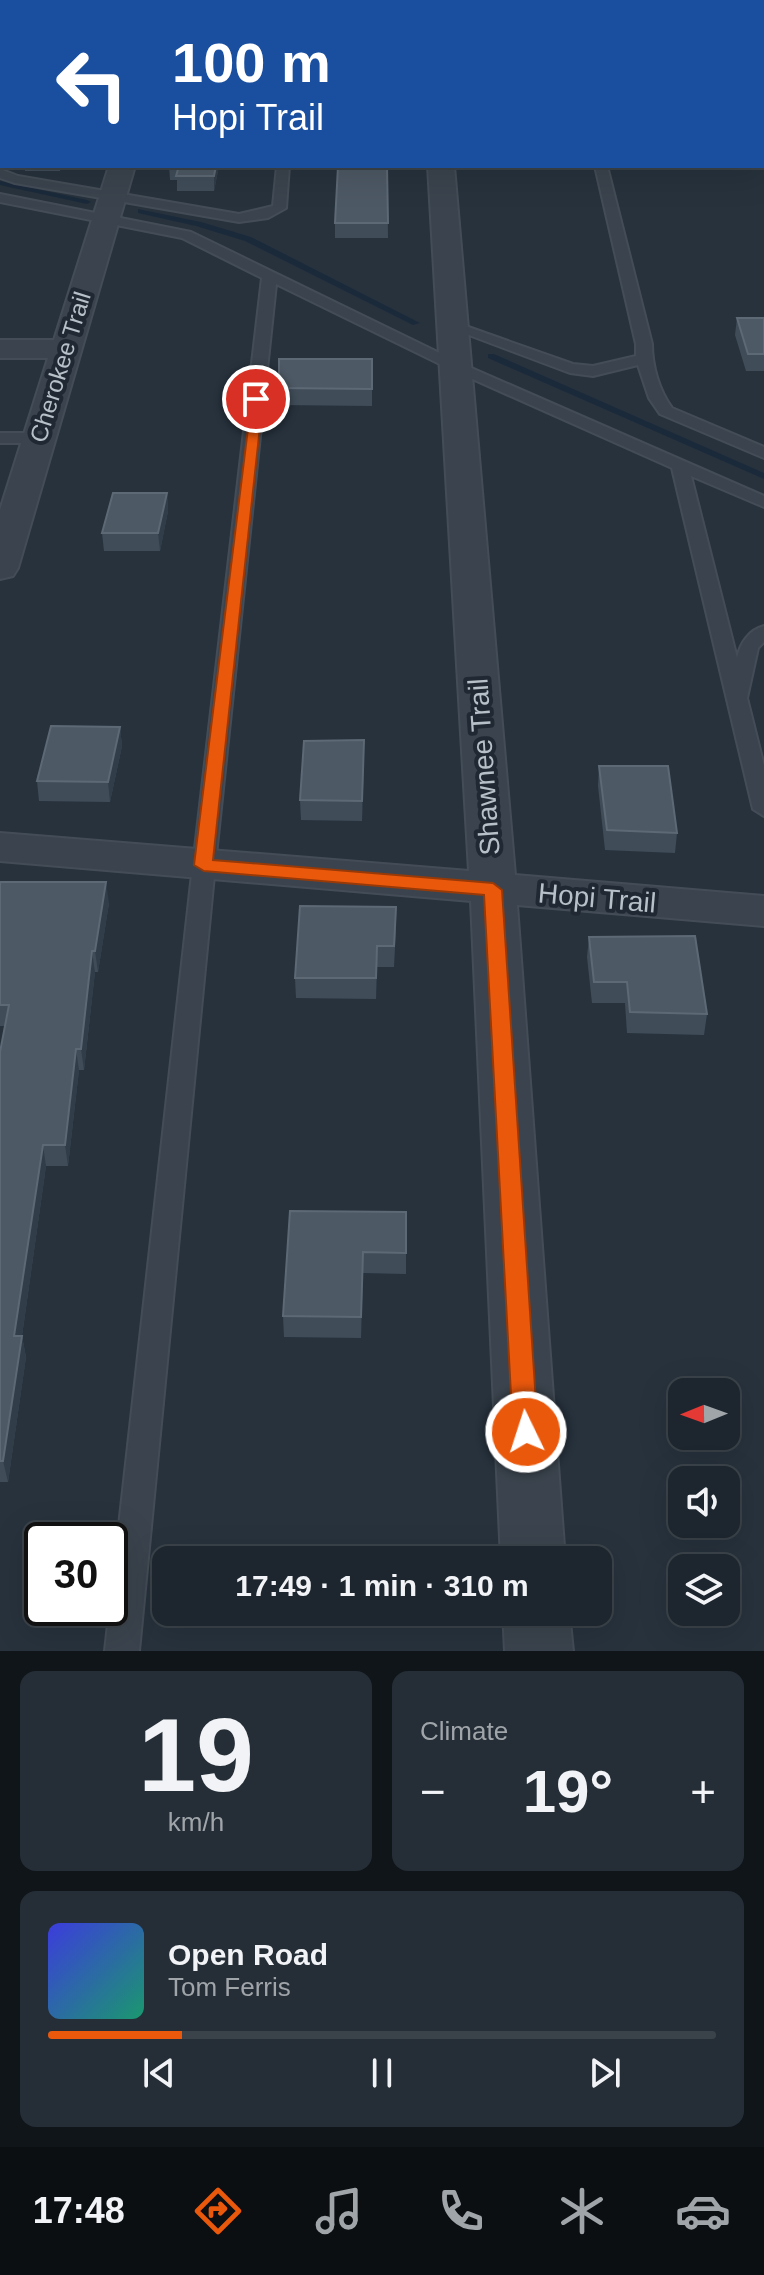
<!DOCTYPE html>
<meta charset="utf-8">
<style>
body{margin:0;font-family:Arial,sans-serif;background:#252e36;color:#f1f3f6;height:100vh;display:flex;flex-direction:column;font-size:30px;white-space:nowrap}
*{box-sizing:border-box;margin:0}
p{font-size:26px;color:#a0a5aa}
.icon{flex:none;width:44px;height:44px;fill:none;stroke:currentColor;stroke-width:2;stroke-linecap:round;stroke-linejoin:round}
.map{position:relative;height:1651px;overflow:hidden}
.details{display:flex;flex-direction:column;gap:20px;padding:20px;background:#101519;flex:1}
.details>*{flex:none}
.guide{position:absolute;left:0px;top:0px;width:764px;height:168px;box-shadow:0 8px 32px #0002,0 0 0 2px #3b434a;background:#1a4fa0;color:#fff;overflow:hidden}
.needle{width:52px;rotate:269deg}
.buttons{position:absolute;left:668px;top:1378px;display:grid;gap:16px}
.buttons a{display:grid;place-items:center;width:72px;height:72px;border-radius:16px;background:#1d262e;box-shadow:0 8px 32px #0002,0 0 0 2px #3b434a;font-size:40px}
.speed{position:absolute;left:24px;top:1522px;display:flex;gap:16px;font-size:40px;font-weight:700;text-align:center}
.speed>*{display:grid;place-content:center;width:104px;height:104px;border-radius:50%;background:#1d262e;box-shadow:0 8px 32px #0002,0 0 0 2px #3b434a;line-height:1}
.speed .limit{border:4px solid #111;border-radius:12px;background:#fff;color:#111}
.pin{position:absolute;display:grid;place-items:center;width:68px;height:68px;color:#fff;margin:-34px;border:4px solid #fff;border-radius:50%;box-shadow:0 2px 8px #0007}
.me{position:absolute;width:88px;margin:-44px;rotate:356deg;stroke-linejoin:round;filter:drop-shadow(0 0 6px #0008)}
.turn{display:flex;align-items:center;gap:28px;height:168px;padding:0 40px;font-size:36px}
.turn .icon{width:104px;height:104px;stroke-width:2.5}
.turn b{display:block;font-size:56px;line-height:68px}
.big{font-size:60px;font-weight:600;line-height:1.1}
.details .tile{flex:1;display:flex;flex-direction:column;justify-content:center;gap:12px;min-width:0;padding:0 28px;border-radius:16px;background:#252e36}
.details .dial{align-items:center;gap:0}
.dial b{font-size:104px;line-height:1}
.song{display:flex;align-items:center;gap:24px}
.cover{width:96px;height:96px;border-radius:12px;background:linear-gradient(135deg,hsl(240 70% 55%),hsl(160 70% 35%))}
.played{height:8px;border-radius:4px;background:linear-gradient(90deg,#ea580c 20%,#3b434a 20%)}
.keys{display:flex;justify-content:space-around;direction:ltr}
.heat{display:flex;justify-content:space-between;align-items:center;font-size:44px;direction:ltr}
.details .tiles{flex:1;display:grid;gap:20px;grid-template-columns:1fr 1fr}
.tile:last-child{grid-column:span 2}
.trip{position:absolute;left:152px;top:1546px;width:460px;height:80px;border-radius:16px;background:#1d262e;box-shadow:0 8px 32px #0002,0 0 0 2px #3b434a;font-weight:600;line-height:80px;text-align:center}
.dock{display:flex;height:128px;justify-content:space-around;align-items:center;background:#0c0f12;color:#a0a5aa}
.dock .icon{width:56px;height:56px}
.dock .selected{color:#ea580c}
.dock b{font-size:36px;color:#f1f3f6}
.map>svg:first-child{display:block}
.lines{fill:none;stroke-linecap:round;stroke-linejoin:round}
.stream{fill:#1b2a3b;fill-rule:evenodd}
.service-casing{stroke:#444d57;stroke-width:4}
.minor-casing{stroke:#444d57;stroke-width:4}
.service{fill:#3b444e;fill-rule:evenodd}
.minor{fill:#3b444e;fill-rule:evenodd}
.wall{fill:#404d59}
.shaded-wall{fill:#313d49}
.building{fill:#4d5965;stroke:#5d6975;stroke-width:2}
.route{fill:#ea580c;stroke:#983908;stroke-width:2}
.labels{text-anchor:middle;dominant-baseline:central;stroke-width:8;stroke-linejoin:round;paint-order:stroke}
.far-street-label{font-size:24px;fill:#b7bfc8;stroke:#202933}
.street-label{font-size:28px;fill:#b7bfc8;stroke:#202933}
</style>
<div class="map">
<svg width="764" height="1651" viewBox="0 0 764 1651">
<rect width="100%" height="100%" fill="#27323d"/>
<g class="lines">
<path class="stream" d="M 0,181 L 87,200 L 91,202 L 87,204 L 0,185 Z
M 138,209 L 201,222 L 251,237 L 420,323 L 413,325 L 245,241 L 196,226 L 138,213 Z
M 488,354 L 494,354 L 764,473 L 764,479 L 488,358 Z"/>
<g class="service-casing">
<path id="service" d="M 277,166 L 289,166 L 286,208 L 268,218 L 239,222 L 15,183 L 0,178 L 0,169 L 18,176 L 239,214 L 273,206 Z
M 595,166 L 607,166 L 652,344 C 652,366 659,390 672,408 L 764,447 L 764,458 L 660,414 L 649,398 L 638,365 L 593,376 L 570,373 L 445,326 L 452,322 L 457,323 L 573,364 L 593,366 L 636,356 L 636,344 Z
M 0,194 L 191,232 L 460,363 L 764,496 L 764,507 L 691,476 L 737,658 C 740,643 749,630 764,626 L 764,642 L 758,648 L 747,698 L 764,766 L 764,816 L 753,809 L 672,468 L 450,369 L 276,284 L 215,865 L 139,1651 L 105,1651 L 193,865 L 262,278 L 182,238 L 0,202 Z
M 0,433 L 38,433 L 46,438 L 38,443 L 0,443 Z"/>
</g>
<g class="minor-casing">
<path id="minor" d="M 762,76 L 764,76 L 764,90 L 762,90 Z
M 762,137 L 764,137 L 764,155 L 762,155 Z
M 109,166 L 135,166 L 18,568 L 13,576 L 0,579 L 0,510 L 48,358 L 0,358 L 0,340 L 54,340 Z
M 428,166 L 454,166 L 515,875 L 764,896 L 764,926 L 517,905 L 565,1560 L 501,1560 L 471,901 L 0,861 L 0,833 L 469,871 Z
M 503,1612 L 569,1612 L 573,1651 L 505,1651 Z"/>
</g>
<use href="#service" class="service"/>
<use href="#minor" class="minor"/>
</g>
<path class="wall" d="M 24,166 L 61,166 L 60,171 L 25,171 Z
M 169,166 L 219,166 L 214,191 L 177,191 L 177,180 L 170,180 Z
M 387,166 L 388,238 L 335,238 L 335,223 Z
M 737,318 L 764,318 L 764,371 L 746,371 L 735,335 Z
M 372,359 L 372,406 L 280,405 L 279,388 Z
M 167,493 L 168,511 L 160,551 L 104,551 L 102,533 Z
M 120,727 L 122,746 L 110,802 L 39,801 L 37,781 Z
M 364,760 L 362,821 L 301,820 L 300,800 Z
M 599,766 L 677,833 L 675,853 L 605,850 L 598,786 Z
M 0,882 L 109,903 L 98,972 L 95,972 L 84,1070 L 79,1070 L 68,1166 L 46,1166 L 22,1336 L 26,1357 L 8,1482 L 0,1482 L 0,1052 L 5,1026 L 0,1026 Z
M 396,928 L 394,967 L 377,967 L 376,999 L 296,998 L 295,978 Z
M 589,937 L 707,1014 L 704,1035 L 627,1033 L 625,1003 L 592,1003 L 587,957 Z
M 406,1212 L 406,1274 L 363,1273 L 361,1338 L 284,1337 L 283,1316 Z"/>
<path class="shaded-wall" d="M 216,166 L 219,166 L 214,191 L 214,176 Z
M 167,493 L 168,511 L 160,551 L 158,533 Z
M 120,727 L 122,746 L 110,802 L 108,782 Z
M 364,740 L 364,760 L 362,821 L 362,801 Z
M 106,882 L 109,903 L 98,972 L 95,951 Z
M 92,951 L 95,972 L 84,1070 L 81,1049 Z
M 76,1049 L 79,1070 L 68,1166 L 65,1145 Z
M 43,1145 L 46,1166 L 19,1357 L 14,1336 Z
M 363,1252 L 363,1273 L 361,1338 L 361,1317 Z
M 22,1336 L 26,1357 L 8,1482 L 3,1461 Z"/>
<path class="building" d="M 179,166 L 216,166 L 214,176 L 176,176 Z
M 338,166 L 387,166 L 388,223 L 335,223 Z
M 737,318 L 764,318 L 764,354 L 748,354 Z
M 279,359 L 372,359 L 372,389 L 279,388 Z
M 113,493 L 167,493 L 158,533 L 102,533 Z
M 51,726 L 120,727 L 108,782 L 37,781 Z
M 364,740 L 362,801 L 300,800 L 304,741 Z
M 599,766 L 668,766 L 677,833 L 607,830 Z
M 0,882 L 106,882 L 95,951 L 92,951 L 81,1049 L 76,1049 L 65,1145 L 43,1145 L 14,1336 L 22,1336 L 3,1461 L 0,1461 L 0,1052 L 9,1005 L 0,1005 Z
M 300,906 L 396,907 L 394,946 L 377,946 L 376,978 L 295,978 Z
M 695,936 L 707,1014 L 630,1012 L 627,982 L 594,982 L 589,937 Z
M 290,1211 L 406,1212 L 406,1253 L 363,1252 L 361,1317 L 283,1316 Z"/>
<path class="route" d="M 252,396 L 263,399 L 213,860 L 493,883 L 502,890 L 538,1432 L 535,1440 L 526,1443 L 517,1440 L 513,1432 L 484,895 L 204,871 L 194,865 Z"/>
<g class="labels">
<g class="far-street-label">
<text transform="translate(60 367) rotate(-73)">Cherokee Trail</text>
</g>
<g class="street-label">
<text transform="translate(484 767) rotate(-94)">Shawnee Trail</text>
<text transform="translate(597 898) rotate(5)">Hopi Trail</text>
</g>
</g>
</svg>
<div class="buttons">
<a><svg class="needle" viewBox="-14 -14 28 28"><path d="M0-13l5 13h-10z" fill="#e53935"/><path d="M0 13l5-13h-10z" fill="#a0a5aa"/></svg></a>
<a><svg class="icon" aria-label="sound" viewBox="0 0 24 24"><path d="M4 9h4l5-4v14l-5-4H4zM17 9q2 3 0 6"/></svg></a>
<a><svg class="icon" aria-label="layers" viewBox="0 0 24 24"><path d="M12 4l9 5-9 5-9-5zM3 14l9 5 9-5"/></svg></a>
</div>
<div class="speed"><div class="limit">30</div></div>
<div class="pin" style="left:256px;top:399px;background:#d93025"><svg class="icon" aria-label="arrive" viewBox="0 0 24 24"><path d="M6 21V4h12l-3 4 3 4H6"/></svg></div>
<svg class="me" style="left:526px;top:1432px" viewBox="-20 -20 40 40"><circle r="17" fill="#ea580c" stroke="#fff" stroke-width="3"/><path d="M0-11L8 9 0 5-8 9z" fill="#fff"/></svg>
<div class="trip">17:49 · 1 min · 310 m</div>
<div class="guide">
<div class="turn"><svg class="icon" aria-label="left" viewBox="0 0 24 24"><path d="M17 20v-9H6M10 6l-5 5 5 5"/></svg><div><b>100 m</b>Hopi Trail</div></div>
</div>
</div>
<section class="details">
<div class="tiles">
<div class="tile dial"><b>19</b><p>km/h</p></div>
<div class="tile"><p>Climate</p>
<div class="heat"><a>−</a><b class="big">19°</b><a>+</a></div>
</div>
<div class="tile">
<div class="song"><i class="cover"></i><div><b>Open Road</b><p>Tom Ferris</p></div></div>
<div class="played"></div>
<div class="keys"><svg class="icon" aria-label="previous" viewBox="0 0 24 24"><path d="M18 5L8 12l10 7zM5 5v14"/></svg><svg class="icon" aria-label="pause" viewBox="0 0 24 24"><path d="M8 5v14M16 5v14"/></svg><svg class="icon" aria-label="next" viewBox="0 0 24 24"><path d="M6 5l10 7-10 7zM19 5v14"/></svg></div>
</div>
</div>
</section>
<nav class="dock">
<b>17:48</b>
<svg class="icon selected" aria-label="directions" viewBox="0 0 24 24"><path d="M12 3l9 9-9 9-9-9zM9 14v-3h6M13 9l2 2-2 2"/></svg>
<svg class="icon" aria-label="music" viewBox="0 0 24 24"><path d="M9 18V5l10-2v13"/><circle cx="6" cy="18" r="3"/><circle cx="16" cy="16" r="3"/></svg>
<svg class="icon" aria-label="phone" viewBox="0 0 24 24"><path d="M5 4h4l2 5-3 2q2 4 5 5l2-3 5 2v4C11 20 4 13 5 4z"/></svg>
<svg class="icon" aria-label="climate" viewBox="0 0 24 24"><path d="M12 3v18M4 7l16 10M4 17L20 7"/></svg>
<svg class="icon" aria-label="car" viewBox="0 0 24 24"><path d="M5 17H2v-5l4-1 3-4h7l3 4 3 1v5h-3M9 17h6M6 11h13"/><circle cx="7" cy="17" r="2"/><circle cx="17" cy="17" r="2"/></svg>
</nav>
